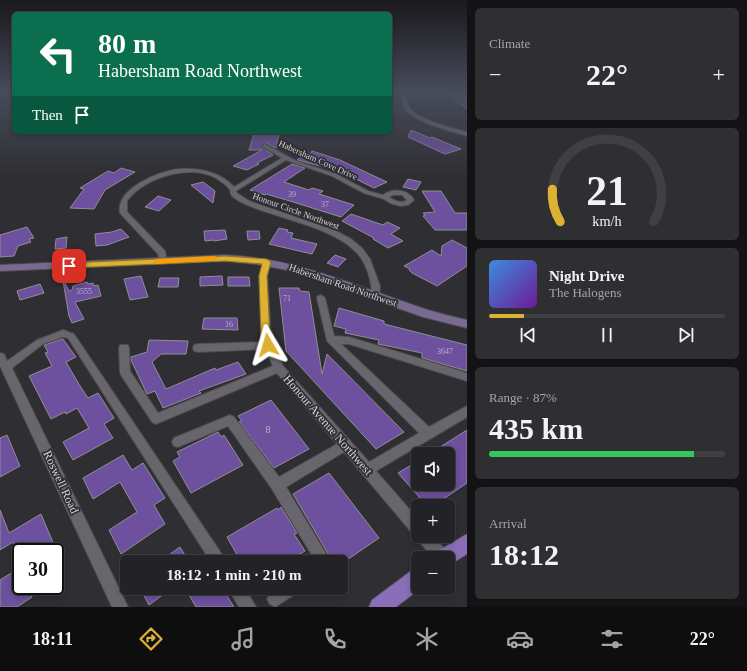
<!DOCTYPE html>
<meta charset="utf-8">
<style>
body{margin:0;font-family:"Times New Roman",serif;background:#2f2f32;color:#f1f3f6;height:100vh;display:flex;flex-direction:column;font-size:15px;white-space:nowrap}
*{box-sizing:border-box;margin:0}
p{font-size:13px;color:#a3a4a7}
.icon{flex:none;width:22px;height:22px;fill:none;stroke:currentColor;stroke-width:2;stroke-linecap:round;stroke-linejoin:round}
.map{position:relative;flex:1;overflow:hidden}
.side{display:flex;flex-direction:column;gap:8px;padding:8px;background:#131315;width:280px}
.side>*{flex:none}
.banner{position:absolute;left:12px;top:12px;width:380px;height:122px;border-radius:6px;box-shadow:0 2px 6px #0003,0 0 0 1px #403f43;background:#0b6e4f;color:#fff;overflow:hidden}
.buttons{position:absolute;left:411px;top:447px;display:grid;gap:8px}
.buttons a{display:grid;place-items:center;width:44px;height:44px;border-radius:6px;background:#232226;box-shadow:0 2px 6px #0003,0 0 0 1px #403f43;font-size:20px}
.speed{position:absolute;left:12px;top:543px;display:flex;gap:8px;font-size:20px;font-weight:700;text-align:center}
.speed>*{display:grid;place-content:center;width:52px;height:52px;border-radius:50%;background:#232226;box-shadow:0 2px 6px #0003,0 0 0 1px #403f43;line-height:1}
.speed .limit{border:2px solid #111;border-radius:6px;background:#fff;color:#111}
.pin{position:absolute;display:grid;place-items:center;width:34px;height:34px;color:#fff;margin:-17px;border-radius:8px;box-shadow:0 2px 6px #0006}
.me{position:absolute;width:44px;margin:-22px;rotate:353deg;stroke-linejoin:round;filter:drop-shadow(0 0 3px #0008)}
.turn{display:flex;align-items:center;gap:14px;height:84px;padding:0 20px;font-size:18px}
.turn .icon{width:52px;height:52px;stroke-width:2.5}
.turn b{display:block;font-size:28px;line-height:34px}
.then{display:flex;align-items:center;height:38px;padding:0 20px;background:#0003;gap:8px;font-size:15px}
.big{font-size:30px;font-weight:800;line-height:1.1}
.side .tile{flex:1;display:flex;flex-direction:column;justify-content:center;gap:6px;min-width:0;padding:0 14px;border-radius:6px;background:#2f2f32}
.side .dial{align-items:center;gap:0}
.dial svg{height:104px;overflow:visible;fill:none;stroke:#403f43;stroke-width:7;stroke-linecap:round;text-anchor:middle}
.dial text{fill:#f1f3f6;stroke:none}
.song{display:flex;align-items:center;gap:12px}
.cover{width:48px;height:48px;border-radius:6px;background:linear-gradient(135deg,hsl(210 70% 55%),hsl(280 70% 35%))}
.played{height:4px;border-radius:2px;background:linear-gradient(90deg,#ddb133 15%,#403f43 15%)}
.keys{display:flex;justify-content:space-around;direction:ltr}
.heat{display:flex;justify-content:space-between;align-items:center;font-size:22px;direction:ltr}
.charge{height:6px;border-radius:3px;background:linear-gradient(90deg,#34c759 87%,#403f43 0)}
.trip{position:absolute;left:120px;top:555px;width:228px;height:40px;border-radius:6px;background:#232226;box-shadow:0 2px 6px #0003,0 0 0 1px #403f43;font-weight:800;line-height:40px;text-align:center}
.tabs{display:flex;height:64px;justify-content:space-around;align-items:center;background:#0e0e0f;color:#a3a4a7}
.tabs .icon{width:28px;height:28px}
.tabs .current{color:#ddb133}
.tabs b{font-size:18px;color:#f1f3f6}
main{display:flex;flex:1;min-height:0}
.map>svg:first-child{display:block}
.building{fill:#6d509e;stroke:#908f95}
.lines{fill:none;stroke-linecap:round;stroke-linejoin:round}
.street-casing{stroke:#4c4b4f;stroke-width:2}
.secondary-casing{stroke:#4c4b4f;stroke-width:2}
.primary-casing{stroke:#4c4b4f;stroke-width:2}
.street{fill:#68666c;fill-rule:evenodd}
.secondary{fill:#796a92;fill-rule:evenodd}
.primary{fill:#8a6eb8;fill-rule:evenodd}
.route{fill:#ddb133;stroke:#907321}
.slow{fill:#f59e0b}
.labels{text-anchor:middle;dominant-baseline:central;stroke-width:3.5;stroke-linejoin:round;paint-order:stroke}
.number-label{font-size:8px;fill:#bab2c8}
.far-street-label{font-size:9px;fill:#d4d3d6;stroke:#2f2e33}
.street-label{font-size:10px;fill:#d4d3d6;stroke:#2f2e33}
.near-number-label{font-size:10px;fill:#bab2c8}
.near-street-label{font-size:12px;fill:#d4d3d6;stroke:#2f2e33}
</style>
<main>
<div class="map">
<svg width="467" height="607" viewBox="0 0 467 607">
<rect width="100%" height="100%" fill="#2f2e33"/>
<path class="building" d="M 446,91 L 459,91 L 467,98 L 467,109 L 450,96 L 452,96 Z
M 411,130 L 430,138 L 432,137 L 461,149 L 445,154 L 408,137 Z
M 257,133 L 279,134 L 276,148 L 266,143 L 261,146 L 273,155 L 257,163 L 259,164 L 247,170 L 233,166 L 262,150 L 249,150 L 254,134 Z
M 312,151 L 340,160 L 387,182 L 374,188 L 330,166 L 328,168 L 297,160 L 308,153 L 310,154 Z
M 292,164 L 305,168 L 284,182 L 309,190 L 312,188 L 323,191 L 319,194 L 354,205 L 341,217 L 290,201 L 266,194 L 265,195 L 250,190 Z
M 121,168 L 135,172 L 105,190 L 94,209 L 70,208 L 84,189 L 80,188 L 108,171 L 114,173 Z
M 408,179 L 421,182 L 416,190 L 403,187 Z
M 203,182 L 215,191 L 213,203 L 191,185 Z
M 422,191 L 441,191 L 455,213 L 467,213 L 467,230 L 435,230 L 423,216 L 425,215 L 423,213 L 435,212 Z
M 158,196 L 171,200 L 159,211 L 145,207 Z
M 351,214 L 383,225 L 387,222 L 400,228 L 391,234 L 403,241 L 388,248 L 373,239 L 374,238 L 342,221 Z
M 27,227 L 34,238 L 29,239 L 31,242 L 18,246 L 14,256 L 0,257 L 0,235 Z
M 279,228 L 288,230 L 287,232 L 293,233 L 291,238 L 317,244 L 312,254 L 269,244 Z
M 121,229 L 129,237 L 107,245 L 96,246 L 95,234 L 112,232 Z
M 225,230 L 227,239 L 214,241 L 214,240 L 205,241 L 204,231 Z
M 247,231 L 259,231 L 260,239 L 248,240 Z
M 67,237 L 66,248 L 55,249 L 56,239 Z
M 452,240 L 467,248 L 467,266 L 437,286 L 412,273 L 409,270 L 410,269 L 404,266 L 432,250 L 441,256 L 442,246 Z
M 335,255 L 346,259 L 338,267 L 327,263 Z
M 141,276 L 148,297 L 130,300 L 124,279 Z
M 222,276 L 223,285 L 200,286 L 200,277 Z
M 228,277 L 249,277 L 250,286 L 228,286 Z
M 160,278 L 179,278 L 178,287 L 158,287 Z
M 63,281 L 64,281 L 69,291 L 72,290 L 73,286 L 87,282 L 88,284 L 93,283 L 94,286 L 98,285 L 101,296 L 75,302 L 84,319 L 72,323 L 69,316 Z
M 40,284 L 44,293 L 20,300 L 17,291 Z
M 279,288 L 299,288 L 300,291 L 309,292 L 322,374 L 327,354 L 404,432 L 376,449 L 286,351 Z
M 339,308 L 384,321 L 384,324 L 467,345 L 467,371 L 422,358 L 422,353 L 378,344 L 379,340 L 345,333 L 346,329 L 334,326 Z
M 204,318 L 237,318 L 238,330 L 202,329 Z
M 63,339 L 76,357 L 66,362 L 80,386 L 88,398 L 98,393 L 114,418 L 104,424 L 113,438 L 73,460 L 63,442 L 89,428 L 77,408 L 66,414 L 65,412 L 51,419 L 29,376 L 52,366 L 45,353 L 48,352 L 44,345 Z
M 149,340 L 188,341 L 186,354 L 161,354 L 152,362 L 166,389 L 215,368 L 216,370 L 238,362 L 246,374 L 199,391 L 201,393 L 163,408 L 155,391 L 147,394 L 146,392 L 131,360 L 131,357 L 147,352 Z
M 271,400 L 309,449 L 274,468 L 239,422 L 242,421 L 238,416 Z
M 467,430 L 467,483 L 433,506 L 427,506 L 398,473 L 418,461 L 418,484 L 448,484 L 448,454 L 429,454 Z
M 218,432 L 221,437 L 224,435 L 243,465 L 191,493 L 173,461 L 180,457 L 177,452 Z
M 7,435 L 20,466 L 0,477 L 0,438 Z
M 123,455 L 132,470 L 143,463 L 165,498 L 154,505 L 165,524 L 121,554 L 109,530 L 137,512 L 120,482 L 93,499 L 83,478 Z
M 329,473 L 379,538 L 341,564 L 341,562 L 333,562 L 293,494 Z
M 281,507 L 297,533 L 294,534 L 305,551 L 298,555 L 302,562 L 241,562 L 227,537 L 277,508 L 278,510 Z
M 0,510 L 9,533 L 41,514 L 57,552 L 16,552 L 13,542 L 0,550 Z
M 180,547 L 189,562 L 159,562 Z
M 21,567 L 21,586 L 28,586 L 32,597 L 17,607 L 0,607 L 0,580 Z
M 140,588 L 172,588 L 149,605 Z
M 185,588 L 222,588 L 234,607 L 196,607 Z"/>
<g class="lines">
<g class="street-casing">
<path id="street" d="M 401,91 L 405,91 C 406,96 406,102 409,107 C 417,120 452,128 467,132 L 467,136 C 451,131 412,122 404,107 C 402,102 402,96 401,91 Z
M 265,144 L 296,161 L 336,174 L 368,191 L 383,195 C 392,188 408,189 414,200 L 408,205 L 400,206 L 390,203 L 384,199 L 364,193 L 332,176 L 286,160 L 236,191 L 237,193 L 249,201 L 336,231 L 351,239 L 362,248 L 370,259 L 380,286 L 379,299 L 376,300 L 372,297 C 372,282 367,263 356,252 C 333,227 276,218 245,204 C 241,202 235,199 232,196 C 230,193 231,193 230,190 C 227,185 220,181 216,178 C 190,164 144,177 127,201 L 127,212 L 165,251 L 167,261 L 166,263 L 160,263 L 158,254 L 120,213 C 115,189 160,170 180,169 C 200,168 220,172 234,187 L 282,158 L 263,147 L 262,146 ZM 393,195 L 402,195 L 407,200 C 401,204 395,201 389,197 Z
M 264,260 L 270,260 L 271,262 L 267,276 L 271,338 L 273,345 L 283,366 L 369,462 L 419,433 L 327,341 L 317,298 L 318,296 L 321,295 L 325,298 L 334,336 L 349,337 L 467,373 L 467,381 L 349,344 L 341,344 L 429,427 L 467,406 L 467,417 L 376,471 L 418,519 L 418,536 L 433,536 L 448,553 L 450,558 L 448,563 L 448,558 L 433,558 L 419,541 L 417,536 L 413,534 L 344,452 L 286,487 L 331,562 L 316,562 L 272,489 L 228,426 L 178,447 L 174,446 L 172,442 L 174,438 L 230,415 L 234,417 L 279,477 L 337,444 L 277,373 L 156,424 L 152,422 L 121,375 L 120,372 L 119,348 L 120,345 L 128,345 L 129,348 L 130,371 L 158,413 L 273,366 L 265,349 L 198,352 L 194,351 L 193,348 L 194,345 L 198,344 L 262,342 L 259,276 Z
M 63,330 L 74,334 L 227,562 L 211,562 L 68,338 L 63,337 L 43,344 L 12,368 L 128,607 L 112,607 L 0,366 L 0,353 L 4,354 L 7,361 L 37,340 Z
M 228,588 L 245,588 L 256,607 L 239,607 Z
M 278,588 L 300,588 L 297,593 L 275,607 L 270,604 L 267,599 L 270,594 Z"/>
</g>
<g class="secondary-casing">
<path id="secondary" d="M 225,255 C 298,258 360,288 428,310 C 441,314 454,317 467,320 L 467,328 L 423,317 L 292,271 L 256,264 L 225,261 L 0,271 L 0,265 Z"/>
</g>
<g class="primary-casing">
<path id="primary" d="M 467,534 L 467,554 L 448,566 L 448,558 L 435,558 L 438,551 Z
M 418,568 L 418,588 L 421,588 L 396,607 L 369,607 L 372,600 L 411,571 Z"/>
</g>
<use href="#street" class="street"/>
<use href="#secondary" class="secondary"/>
<use href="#primary" class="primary"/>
</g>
<linearGradient id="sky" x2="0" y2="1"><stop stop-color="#1a191c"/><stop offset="0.52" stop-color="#474c5b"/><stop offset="1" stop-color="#474c5b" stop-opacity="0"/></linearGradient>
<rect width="467" height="176" fill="url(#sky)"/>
<path class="route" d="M 225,256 L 267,259 L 271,262 L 267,276 L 270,338 L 273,345 L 271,348 L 264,348 L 261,338 L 259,276 L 262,264 L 225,261 L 69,268 L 64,266 L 69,263 Z"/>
<path class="slow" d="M 214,256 L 217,257 L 217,260 L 157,264 L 153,261 L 157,259 Z"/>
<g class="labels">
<g class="number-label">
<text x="292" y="194">39</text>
<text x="325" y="204">37</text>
<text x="84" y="291">3555</text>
<text x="287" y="298">71</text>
<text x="229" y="324">16</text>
<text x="445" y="351">3647</text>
</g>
<g class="far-street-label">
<text transform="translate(318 160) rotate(24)">Habersham Cove Drive</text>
<text transform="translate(296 211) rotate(20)">Honour Circle Northwest</text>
</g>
<g class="street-label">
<text transform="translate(343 285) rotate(19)">Habersham Road Northwest</text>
</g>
<g class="near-number-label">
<text x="268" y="429">8</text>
</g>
<g class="near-street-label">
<text transform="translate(328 425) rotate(49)">Honour Avenue Northwest</text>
<text transform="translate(61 482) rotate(65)">Roswell Road</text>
</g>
</g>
</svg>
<div class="buttons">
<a><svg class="icon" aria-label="sound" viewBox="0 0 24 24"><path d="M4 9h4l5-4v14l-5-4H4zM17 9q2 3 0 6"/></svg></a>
<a>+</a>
<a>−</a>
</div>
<div class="speed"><div class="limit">30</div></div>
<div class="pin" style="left:69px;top:266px;background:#d93025"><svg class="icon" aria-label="arrive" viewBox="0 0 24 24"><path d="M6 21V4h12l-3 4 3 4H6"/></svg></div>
<svg class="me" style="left:268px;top:345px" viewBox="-20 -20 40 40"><path d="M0-17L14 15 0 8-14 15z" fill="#ddb133" stroke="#fff" stroke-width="4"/></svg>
<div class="trip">18:12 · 1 min · 210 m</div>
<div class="banner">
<div class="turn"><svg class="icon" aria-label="left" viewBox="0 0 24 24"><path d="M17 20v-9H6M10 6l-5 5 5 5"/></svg><div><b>80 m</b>Habersham Road Northwest</div></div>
<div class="then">Then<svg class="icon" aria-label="arrive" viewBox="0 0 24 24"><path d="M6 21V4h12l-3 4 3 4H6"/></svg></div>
</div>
</div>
<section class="side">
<div class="tile"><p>Climate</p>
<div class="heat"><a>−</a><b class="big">22°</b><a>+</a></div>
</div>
<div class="tile dial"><svg viewBox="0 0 100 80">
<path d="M14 69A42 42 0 1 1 86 69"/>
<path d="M14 69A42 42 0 0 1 8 44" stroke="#ddb133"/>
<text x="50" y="56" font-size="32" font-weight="700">21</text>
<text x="50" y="72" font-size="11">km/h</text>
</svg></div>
<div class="tile">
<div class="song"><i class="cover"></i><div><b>Night Drive</b><p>The Halogens</p></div></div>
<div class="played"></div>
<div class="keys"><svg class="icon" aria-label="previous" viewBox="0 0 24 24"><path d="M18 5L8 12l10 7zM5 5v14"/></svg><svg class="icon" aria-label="pause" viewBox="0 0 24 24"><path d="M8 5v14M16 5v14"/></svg><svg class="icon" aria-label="next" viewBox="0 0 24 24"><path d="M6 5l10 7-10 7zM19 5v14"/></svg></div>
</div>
<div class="tile"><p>Range · 87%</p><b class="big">435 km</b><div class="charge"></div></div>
<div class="tile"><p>Arrival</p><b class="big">18:12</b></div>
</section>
</main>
<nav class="tabs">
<b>18:11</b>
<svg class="icon current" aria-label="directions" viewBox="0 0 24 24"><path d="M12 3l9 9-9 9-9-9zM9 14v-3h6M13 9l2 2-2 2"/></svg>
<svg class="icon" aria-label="music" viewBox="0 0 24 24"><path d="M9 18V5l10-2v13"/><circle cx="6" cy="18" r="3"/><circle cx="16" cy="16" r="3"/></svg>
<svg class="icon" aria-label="phone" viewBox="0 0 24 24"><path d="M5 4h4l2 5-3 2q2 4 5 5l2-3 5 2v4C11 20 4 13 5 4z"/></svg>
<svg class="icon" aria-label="climate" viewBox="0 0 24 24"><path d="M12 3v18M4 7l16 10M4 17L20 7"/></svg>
<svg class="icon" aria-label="car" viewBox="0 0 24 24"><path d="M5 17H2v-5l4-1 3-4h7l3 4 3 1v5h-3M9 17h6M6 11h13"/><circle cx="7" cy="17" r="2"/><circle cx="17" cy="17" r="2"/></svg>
<svg class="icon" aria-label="filters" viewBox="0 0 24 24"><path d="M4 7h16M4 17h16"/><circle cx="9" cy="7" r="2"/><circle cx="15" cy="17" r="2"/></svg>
<b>22°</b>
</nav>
